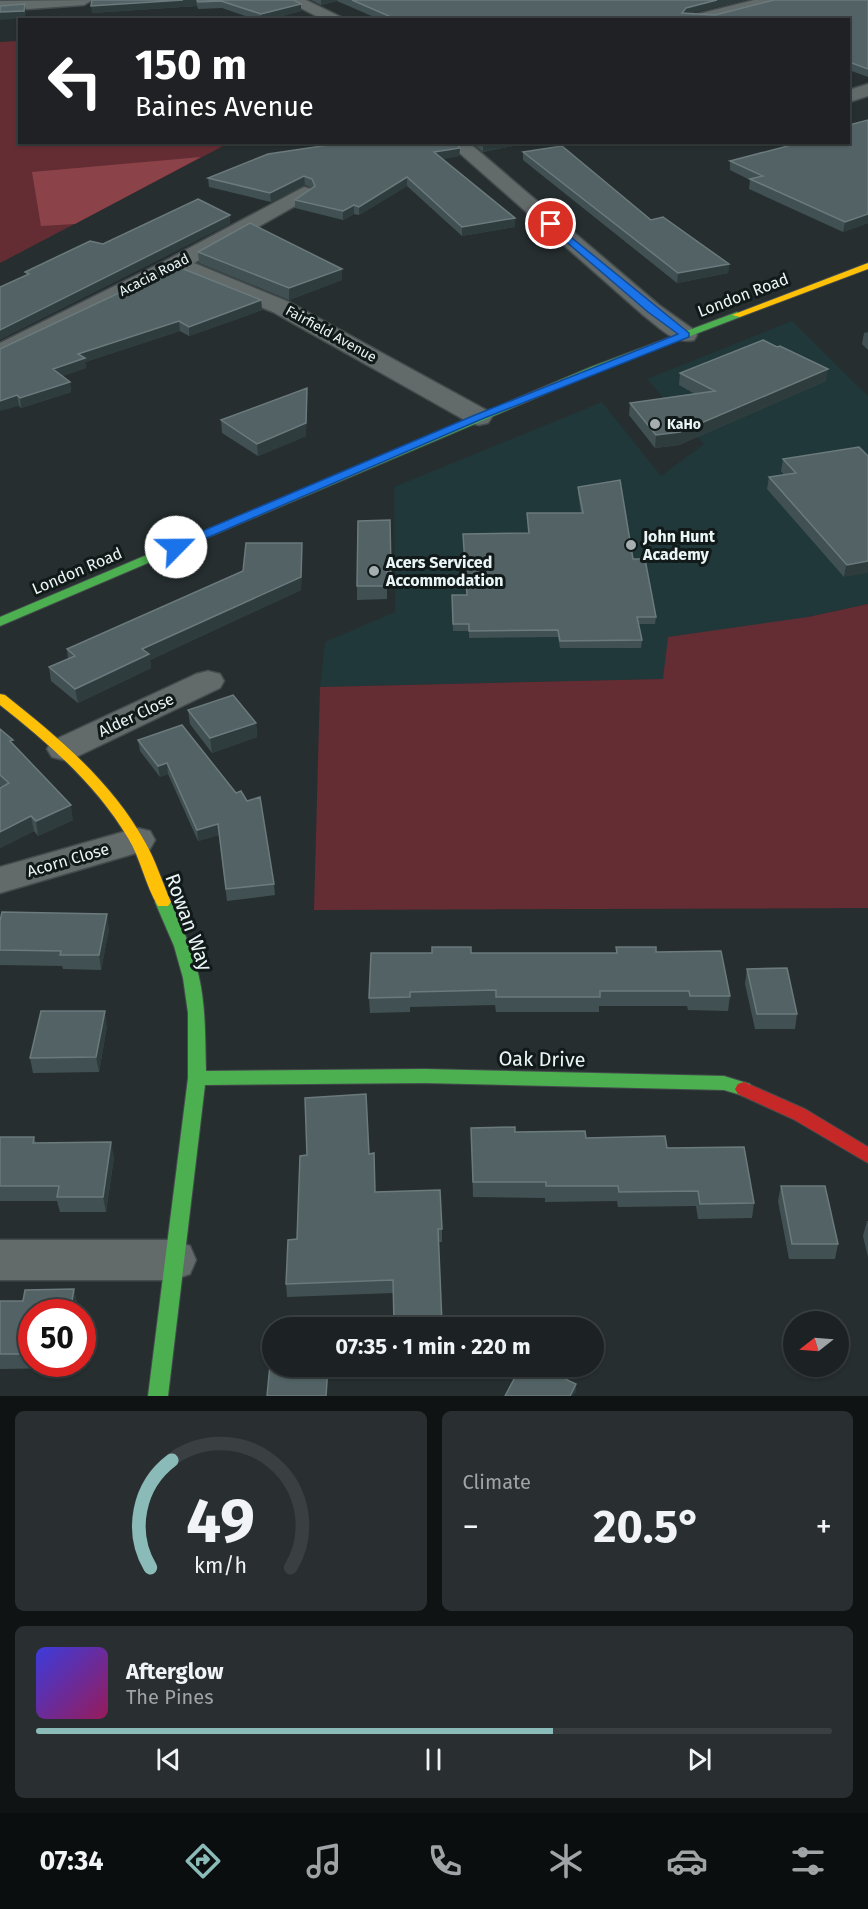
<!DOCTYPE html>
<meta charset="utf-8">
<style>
body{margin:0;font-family:"Fira Sans",sans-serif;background:#292f31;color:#f1f3f6;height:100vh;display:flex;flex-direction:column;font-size:22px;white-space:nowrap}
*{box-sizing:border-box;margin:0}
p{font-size:20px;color:#a0a4a6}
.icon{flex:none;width:33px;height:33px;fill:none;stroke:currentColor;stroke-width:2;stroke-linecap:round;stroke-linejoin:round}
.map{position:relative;height:1396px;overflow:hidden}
.details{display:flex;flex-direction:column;gap:15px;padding:15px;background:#0f1314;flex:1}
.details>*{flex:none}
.top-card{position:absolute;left:18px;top:18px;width:832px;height:126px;border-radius:0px;box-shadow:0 2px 4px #0004,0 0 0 2px #3a3f41;background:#202124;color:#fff;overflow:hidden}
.needle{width:39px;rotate:253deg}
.buttons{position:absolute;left:783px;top:1311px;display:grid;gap:12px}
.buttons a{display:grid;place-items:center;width:66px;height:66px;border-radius:50%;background:#1c2224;box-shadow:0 2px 4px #0004,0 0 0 2px #3a3f41;font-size:30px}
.speed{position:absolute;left:18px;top:1299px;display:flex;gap:12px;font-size:30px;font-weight:700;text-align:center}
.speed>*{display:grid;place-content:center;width:78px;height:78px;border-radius:50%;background:#1c2224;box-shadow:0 2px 4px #0004,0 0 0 2px #3a3f41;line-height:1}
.speed .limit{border:9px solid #d22;background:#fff;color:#111}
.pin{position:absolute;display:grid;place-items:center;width:51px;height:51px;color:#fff;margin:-26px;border:3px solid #fff;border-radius:50%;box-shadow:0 2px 6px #0007}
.me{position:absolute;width:66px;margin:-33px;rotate:67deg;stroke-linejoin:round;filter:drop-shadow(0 0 4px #0008)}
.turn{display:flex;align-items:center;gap:21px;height:126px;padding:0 18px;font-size:27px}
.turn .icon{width:78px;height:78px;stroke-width:2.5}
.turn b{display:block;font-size:42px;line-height:51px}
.big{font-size:45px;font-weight:700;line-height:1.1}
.details .widget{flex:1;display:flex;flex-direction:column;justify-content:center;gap:9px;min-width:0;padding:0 21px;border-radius:9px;background:#292f31}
.details .dial{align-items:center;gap:0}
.dial svg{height:156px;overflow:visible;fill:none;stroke:#3a3f41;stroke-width:7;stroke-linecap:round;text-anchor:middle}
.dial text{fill:#f1f3f6;stroke:none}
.song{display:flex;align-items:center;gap:18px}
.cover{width:72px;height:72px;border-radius:9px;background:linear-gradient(135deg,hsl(240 70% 55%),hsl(330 70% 35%))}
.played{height:6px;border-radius:3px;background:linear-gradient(90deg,#8bbbb9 65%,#3a3f41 65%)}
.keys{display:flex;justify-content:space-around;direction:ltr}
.heat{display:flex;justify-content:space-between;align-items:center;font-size:33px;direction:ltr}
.details .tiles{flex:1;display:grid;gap:15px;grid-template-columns:1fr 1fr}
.widget:last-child{grid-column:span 2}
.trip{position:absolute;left:262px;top:1317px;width:342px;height:60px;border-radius:30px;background:#1c2224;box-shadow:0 2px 4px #0004,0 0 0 2px #3a3f41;font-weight:700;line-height:60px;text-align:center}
.tabs{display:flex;height:96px;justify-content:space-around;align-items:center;background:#0b0e0e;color:#a0a4a6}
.tabs .icon{width:42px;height:42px}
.tabs .selected{color:#8bbbb9}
.tabs b{font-size:27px;color:#f1f3f6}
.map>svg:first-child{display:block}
.built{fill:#20383a}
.green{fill:#642d33}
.forest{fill:#8b4249}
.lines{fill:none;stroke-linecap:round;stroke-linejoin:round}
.street-casing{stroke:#444b4c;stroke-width:3}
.fast-casing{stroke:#444b4c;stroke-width:2}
.slow-casing{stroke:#444b4c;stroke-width:2}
.jam-casing{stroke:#444b4c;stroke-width:2}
.street{fill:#636a6a;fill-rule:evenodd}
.fast{fill:#4caf50;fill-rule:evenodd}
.slow{fill:#ffc107;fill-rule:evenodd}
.jam{fill:#c62828;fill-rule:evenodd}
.wall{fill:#415153}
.shaded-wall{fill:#2e3c3e}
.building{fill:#536365;stroke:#6b7a7c;stroke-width:1.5}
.route{fill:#1a73e8;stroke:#114b97;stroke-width:1.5}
.poi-dot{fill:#a5afb1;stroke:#111919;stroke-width:2}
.labels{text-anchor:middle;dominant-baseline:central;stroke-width:6;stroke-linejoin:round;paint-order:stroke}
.far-street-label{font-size:14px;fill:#eaf5f6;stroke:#111919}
.far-poi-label{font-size:14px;font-weight:bold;fill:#eaf5f6;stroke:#111919;text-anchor:start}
.street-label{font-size:16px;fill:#eaf5f6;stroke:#111919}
.poi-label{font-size:16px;font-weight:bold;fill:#eaf5f6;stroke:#111919;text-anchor:start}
.near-street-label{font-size:20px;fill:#eaf5f6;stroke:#111919}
</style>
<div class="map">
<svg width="868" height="1396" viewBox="0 0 868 1396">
<rect width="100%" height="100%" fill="#262e30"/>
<path class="built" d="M 792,321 L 868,396 L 868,604 L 808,617 L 663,679 L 320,687 L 325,642 L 395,612 L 394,487 L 602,402 L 661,476 L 704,444 L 647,379 Z"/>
<path class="green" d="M 19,41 L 20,142 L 229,143 L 0,263 L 0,42 Z
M 868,604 L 868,908 L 314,910 L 320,687 L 663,679 L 668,637 L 808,617 Z"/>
<path class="forest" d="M 201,157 L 75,224 L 41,226 L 32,172 Z"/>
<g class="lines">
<g class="street-casing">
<path id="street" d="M 92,0 L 84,5 L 0,11 L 0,1 Z
M 285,0 L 306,0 L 347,20 L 324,20 Z
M 754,0 L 782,0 L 780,3 L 714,20 L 684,20 L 686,17 Z
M 868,84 L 868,96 L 849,102 L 849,90 Z
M 447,142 L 468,142 L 659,305 L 694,330 L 697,335 L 694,340 C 674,345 658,326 643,315 Z
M 304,187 L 311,189 L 314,193 L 311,197 L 194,263 L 289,302 L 488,411 L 492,417 L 488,423 L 479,425 L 470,423 L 273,312 L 177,273 L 0,359 L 0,343 L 163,262 Z
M 208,671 L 220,674 L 224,681 L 220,688 L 76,757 L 64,760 L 52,757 L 47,749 L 52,741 L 196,674 Z
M 137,828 L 150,831 L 155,840 L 150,849 L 0,893 L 0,867 Z
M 0,1240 L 173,1240 L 190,1246 L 196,1260 L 190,1274 L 173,1280 L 0,1280 Z"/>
</g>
<g class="fast-casing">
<path id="fast" d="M 737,312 L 742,315 L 740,317 L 599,371 L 0,626 L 0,617 L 591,367 Z
M 163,897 L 168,898 L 171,902 C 182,927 193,951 199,977 C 206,1008 205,1040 206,1071 L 424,1069 L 724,1076 L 750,1084 L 753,1089 L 750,1094 L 744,1096 L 724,1090 L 424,1083 L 205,1085 L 168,1396 L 148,1396 L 188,1078 L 188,1013 L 183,978 L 174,946 L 155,902 L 158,898 Z"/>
</g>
<g class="slow-casing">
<path id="slow" d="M 868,263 L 868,269 L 740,317 L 732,315 Z
M 0,694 L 5,695 C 58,737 112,782 145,842 C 156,861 162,882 171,902 L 168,906 L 158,906 C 145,885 141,859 128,838 C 96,784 48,743 0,705 Z"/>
</g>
<g class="jam-casing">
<path id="jam" d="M 744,1082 L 805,1109 L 868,1147 L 868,1163 L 793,1119 L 738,1094 L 735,1089 L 738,1084 Z"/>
</g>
<use href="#street" class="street"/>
<use href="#fast" class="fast"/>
<use href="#slow" class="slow"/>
<use href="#jam" class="jam"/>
</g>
<path class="wall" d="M 92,0 L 294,0 L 301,11 L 267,20 L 257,20 L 222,8 L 198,9 L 197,6 L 92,13 Z
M 311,0 L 745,0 L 691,13 L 715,15 L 868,0 L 868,77 L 849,70 L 849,20 L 381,20 L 337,1 L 321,5 Z
M 868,120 L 868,223 L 843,232 L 749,189 L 750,180 L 730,170 L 730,161 L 795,144 L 795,142 L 849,142 Z
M 471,142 L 533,142 L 483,152 Z
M 460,148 L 459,156 L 442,159 L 515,218 L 515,227 L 462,236 L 407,186 L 359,215 L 354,214 L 343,220 L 295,208 L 295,200 L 313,188 L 305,185 L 271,202 L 209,187 L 208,178 Z
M 523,152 L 651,220 L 729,264 L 728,273 L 677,283 L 523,160 Z
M 198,252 L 342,269 L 342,280 L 289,300 L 199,263 Z
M 261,300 L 262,310 L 189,336 L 180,331 L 85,362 L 86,368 L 62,376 L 70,382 L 71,392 L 21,408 L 19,406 L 0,349 Z
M 868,332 L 868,350 L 862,344 L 864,333 Z
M 680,373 L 826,381 L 679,445 L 655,448 L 629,415 L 630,403 L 695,394 L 679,385 Z
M 307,388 L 306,436 L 258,456 L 222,433 L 221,420 Z
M 868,456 L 844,577 L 767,489 L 769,477 L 784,475 L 781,471 L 783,459 Z
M 578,487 L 633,559 L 656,617 L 655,624 L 639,624 L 642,640 L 641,648 L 560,648 L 558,637 L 469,638 L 469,631 L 453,631 L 452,595 L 467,595 L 463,534 L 528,533 L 527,513 L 581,513 L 578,493 Z
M 390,520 L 391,584 L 387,584 L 387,599 L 357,600 L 357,586 Z
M 302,543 L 302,556 L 301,590 L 150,660 L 151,668 L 78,703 L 51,681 L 49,667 L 68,659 L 67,649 L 243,571 Z
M 188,710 L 256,723 L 257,737 L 212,753 L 190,724 Z
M 182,725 L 274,884 L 275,895 L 227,901 L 219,835 L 198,841 L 168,774 L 160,777 L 140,751 L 138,740 Z
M 0,729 L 73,820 L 38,836 L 34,831 L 0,848 L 0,788 L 1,787 L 0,786 Z
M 0,921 L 109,929 L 101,970 L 63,969 L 62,966 L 0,965 Z
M 616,947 L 656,952 L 730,996 L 728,1011 L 688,1010 L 687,1006 L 599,1006 L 599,1012 L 496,1012 L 495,1005 L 410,1007 L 410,1012 L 370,1013 L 369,998 L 471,953 L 616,953 Z
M 747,969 L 797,1014 L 795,1029 L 755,1029 L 745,984 Z
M 107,1026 L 99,1072 L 33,1073 L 30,1058 Z
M 471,1128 L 586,1138 L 667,1148 L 754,1203 L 752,1218 L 698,1219 L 696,1206 L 618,1207 L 617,1201 L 545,1202 L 545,1198 L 473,1197 Z
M 0,1137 L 34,1137 L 36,1143 L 114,1157 L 106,1212 L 60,1212 L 57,1201 L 0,1201 Z
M 369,1154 L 375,1192 L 442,1229 L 442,1242 L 439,1242 L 442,1328 L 394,1328 L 393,1293 L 287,1297 L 286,1284 L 297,1239 L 307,1155 Z
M 781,1186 L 838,1244 L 835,1259 L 789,1259 L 778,1201 Z
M 867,1221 L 868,1221 L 868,1257 L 863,1236 Z
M 74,1289 L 77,1304 L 76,1312 L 32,1312 L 32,1364 L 67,1364 L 66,1368 L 0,1369 L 0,1301 L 23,1301 Z"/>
<path class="shaded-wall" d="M 183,0 L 196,0 L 197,6 L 92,13 L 91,6 Z
M 321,0 L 337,0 L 337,1 L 321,5 Z
M 717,0 L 745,0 L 685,15 L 682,13 L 686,8 Z
M 25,4 L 26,11 L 25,18 L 0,20 L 0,12 Z
M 301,4 L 301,11 L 267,20 L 261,20 L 261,14 Z
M 488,142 L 533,142 L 483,152 L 483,143 Z
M 460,148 L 459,156 L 434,161 L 434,152 Z
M 304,176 L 305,185 L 271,202 L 270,193 Z
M 407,177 L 407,186 L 359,215 L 359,207 Z
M 354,205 L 354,214 L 343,220 L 343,211 Z
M 868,214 L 868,223 L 843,232 L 845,222 Z
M 230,215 L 230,224 L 0,340 L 0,330 Z
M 515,218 L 515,227 L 462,236 L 462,227 Z
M 729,264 L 728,273 L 677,283 L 678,273 Z
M 342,269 L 342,280 L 289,300 L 289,288 Z
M 261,300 L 262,310 L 189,336 L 189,327 Z
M 179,321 L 180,331 L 85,362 L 86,368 L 54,379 L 53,369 L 78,354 Z
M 828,369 L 826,381 L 679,445 L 655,448 L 656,435 Z
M 70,382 L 71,392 L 21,408 L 20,398 Z
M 307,388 L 306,436 L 258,456 L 257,444 Z
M 17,395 L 19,406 L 0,411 L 0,401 Z
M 302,543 L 302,556 L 301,590 L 150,660 L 151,668 L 78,703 L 75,689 L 142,649 Z
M 868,561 L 868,573 L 844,577 L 847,565 Z
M 256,723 L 257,737 L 212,753 L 210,738 Z
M 167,763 L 168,774 L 160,777 L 158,766 Z
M 71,805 L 73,820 L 38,836 L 36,821 Z
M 31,816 L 34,831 L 0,848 L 0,832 Z
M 218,824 L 219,835 L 198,841 L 197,830 Z
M 107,914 L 109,929 L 101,970 L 99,955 Z
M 105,1011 L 107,1026 L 99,1072 L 96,1057 Z
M 111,1142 L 114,1157 L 106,1212 L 103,1197 Z
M 74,1289 L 77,1304 L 76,1312 L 70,1312 Z
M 328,1366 L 327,1396 L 326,1396 Z
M 576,1384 L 576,1392 L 573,1396 L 570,1396 Z"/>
<path class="building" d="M 92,0 L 183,0 L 91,6 Z
M 197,0 L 294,0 L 301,4 L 261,14 L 221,1 L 198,2 Z
M 352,0 L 717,0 L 686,8 L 682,13 L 715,15 L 774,0 L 868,0 L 868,69 L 849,62 L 849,20 L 398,20 Z
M 25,4 L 24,11 L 0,12 L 0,6 Z
M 868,120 L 868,214 L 845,222 L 750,179 L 763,176 L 730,161 L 799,143 L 798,142 L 849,142 L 849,125 Z
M 349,142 L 455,142 L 460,148 L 434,152 L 515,218 L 462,227 L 407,177 L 359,207 L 354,205 L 343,211 L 295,200 L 315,186 L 312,179 L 304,176 L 270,193 L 208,178 L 268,154 Z
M 562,146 L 651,220 L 663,217 L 729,264 L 678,273 L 523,152 Z
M 198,199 L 230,215 L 0,330 L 0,287 L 29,274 L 25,272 L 90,241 L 103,244 Z
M 250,223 L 342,269 L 289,288 L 198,252 Z
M 176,266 L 261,300 L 189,327 L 179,321 L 78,354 L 85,358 L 53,369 L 70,382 L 20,398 L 17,395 L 0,401 L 0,349 Z
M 763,340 L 777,347 L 780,346 L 828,369 L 680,432 L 656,435 L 630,403 L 715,391 L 680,373 Z
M 307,388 L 306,423 L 257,444 L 221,420 Z
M 859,447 L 868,456 L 868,561 L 847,565 L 769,477 L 796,473 L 783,459 Z
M 620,480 L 633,559 L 645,559 L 656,617 L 637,617 L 642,640 L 560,641 L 558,630 L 469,631 L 469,624 L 453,624 L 452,595 L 467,595 L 463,534 L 529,533 L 527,513 L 583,513 L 578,487 Z
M 390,520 L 391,571 L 387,571 L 387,586 L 357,586 L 358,521 Z
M 246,543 L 302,543 L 301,577 L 142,649 L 149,654 L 75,689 L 49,667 L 75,656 L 67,649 L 243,571 Z
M 233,695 L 256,723 L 210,738 L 188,710 Z
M 182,725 L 236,793 L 241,791 L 247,801 L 260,797 L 274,884 L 226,889 L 218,824 L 197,830 L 167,763 L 158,766 L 138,740 Z
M 0,729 L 13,740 L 10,741 L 71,805 L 36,821 L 31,816 L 0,832 L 0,788 L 9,783 L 0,775 Z
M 2,912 L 107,914 L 99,955 L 60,955 L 61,951 L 0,950 L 0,921 Z
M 432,947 L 471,947 L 471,953 L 617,953 L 616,947 L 656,947 L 656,952 L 721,951 L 730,996 L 690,996 L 689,991 L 600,991 L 600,997 L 496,997 L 496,990 L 410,992 L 410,997 L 369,998 L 371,953 L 432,953 Z
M 787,968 L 797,1014 L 757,1014 L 747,969 Z
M 41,1011 L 105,1011 L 96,1057 L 30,1058 Z
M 366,1094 L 369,1154 L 374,1153 L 375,1192 L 440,1190 L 442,1229 L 438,1229 L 442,1323 L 394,1324 L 393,1280 L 286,1284 L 288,1240 L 297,1239 L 300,1156 L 307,1155 L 305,1098 Z
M 515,1127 L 515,1132 L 585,1131 L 586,1138 L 665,1136 L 667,1148 L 744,1147 L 754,1203 L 700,1204 L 698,1191 L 619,1192 L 618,1186 L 546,1186 L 546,1182 L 473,1182 L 471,1128 Z
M 0,1137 L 34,1137 L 33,1143 L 111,1142 L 103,1197 L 57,1197 L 59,1186 L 0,1186 Z
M 781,1186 L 825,1186 L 838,1244 L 792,1244 Z
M 74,1289 L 70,1312 L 32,1312 L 32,1354 L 0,1354 L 0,1301 L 23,1301 L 25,1290 Z
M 270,1365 L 273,1365 L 273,1366 L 328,1366 L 326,1396 L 267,1396 Z
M 521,1366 L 538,1366 L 576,1384 L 570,1396 L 505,1396 Z"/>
<path class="route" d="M 551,221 L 689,333 L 689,337 L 482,419 L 181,549 L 172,549 L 172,544 L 475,415 L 678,334 L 648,312 L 548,226 L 547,224 Z"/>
<g class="poi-dot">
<circle cx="655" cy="424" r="6"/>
<circle cx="631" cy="545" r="6"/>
<circle cx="374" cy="571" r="6"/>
</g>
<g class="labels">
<g class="far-street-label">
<text transform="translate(154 275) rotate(-27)">Acacia Road</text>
<text transform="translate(331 334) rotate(29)">Fairfield Avenue</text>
</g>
<g class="far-poi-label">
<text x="667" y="424">KaHo</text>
</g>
<g class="street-label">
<text transform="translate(743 295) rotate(-21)">London Road</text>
<text transform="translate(77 571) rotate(-23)">London Road</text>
<text transform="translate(136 715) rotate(-25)">Alder Close</text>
<text transform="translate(68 860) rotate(-16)">Acorn Close</text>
</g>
<g class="poi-label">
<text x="643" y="536">John Hunt<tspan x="643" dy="18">Academy</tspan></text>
<text x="386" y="562">Acers Serviced<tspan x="386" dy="18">Accommodation</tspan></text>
</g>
<g class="near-street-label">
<text transform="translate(189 922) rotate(70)">Rowan Way</text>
<text transform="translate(542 1059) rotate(1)">Oak Drive</text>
</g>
</g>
</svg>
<div class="buttons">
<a><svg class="needle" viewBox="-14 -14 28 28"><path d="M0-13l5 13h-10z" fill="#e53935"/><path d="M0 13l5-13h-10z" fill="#a0a4a6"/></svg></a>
</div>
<div class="speed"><div class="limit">50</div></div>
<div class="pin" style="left:551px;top:224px;background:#d93025"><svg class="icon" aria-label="arrive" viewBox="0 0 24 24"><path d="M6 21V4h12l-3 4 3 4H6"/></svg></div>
<svg class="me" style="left:176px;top:547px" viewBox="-20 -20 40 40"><circle r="19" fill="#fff"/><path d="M0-13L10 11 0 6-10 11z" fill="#1a73e8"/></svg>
<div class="trip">07:35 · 1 min · 220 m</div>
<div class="top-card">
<div class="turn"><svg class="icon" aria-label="left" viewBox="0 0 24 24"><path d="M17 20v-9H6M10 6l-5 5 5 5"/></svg><div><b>150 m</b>Baines Avenue</div></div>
</div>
</div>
<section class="details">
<div class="tiles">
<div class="widget dial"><svg viewBox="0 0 100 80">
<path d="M14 69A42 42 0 1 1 86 69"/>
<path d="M14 69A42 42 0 0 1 25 14" stroke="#8bbbb9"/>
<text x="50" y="56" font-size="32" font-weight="700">49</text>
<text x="50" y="72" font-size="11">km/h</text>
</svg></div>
<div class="widget"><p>Climate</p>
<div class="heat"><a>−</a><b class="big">20.5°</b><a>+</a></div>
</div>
<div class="widget">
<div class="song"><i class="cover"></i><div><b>Afterglow</b><p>The Pines</p></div></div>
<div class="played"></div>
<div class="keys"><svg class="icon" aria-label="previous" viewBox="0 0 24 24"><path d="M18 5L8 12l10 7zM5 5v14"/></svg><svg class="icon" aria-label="pause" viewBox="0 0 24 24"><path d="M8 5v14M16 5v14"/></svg><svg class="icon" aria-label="next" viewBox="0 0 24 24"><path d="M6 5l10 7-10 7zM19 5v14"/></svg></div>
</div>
</div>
</section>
<nav class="tabs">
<b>07:34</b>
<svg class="icon selected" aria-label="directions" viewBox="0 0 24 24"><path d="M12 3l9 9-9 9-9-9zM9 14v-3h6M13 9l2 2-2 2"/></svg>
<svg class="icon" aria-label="music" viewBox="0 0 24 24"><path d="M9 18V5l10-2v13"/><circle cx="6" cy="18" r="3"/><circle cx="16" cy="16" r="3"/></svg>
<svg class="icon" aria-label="phone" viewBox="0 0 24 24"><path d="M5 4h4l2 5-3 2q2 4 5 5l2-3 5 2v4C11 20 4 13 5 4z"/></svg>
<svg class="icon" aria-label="climate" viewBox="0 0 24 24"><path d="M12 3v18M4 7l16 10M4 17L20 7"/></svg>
<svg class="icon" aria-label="car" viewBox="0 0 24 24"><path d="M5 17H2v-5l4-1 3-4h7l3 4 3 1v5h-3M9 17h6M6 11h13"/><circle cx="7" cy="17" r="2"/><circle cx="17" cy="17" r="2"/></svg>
<svg class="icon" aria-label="filters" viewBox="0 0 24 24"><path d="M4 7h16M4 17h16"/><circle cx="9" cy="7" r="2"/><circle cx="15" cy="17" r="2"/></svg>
</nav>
